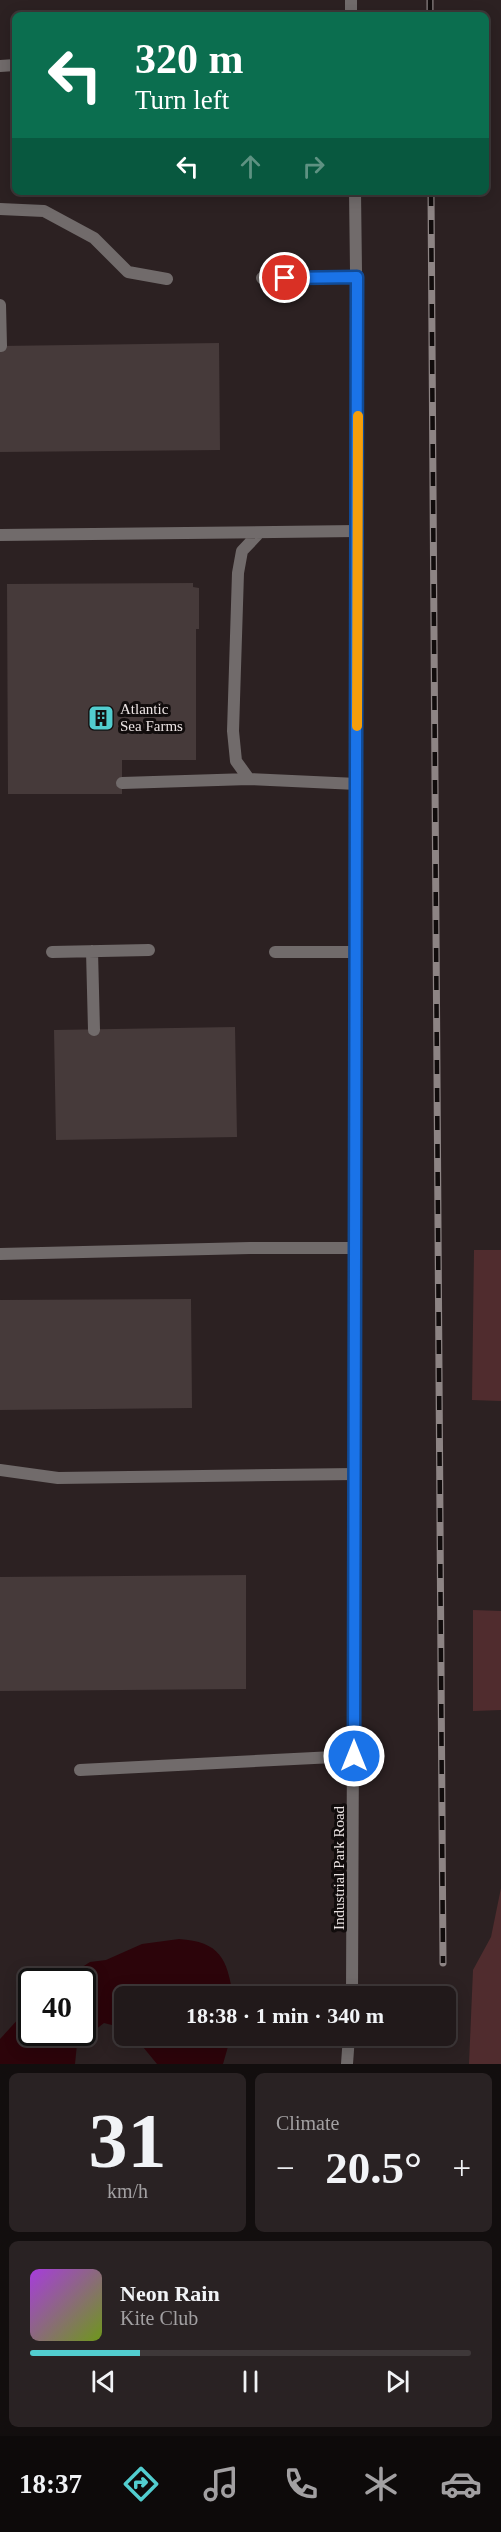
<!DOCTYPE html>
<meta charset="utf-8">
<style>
body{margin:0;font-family:Georgia,serif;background:#292223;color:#f1f3f6;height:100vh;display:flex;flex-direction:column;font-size:22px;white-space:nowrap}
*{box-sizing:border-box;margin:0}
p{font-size:20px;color:#a2a0a2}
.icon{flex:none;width:33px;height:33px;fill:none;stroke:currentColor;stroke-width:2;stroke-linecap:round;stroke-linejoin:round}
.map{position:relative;height:2064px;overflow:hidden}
.details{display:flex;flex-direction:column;gap:9px;padding:9px;background:#120e0e;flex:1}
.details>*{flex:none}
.guide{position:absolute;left:12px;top:12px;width:477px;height:183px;border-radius:9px;box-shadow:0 3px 15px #0003,0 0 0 2px #3e3839;background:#0b6e4f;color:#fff;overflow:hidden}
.speed{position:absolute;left:18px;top:1968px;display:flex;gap:12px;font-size:30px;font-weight:700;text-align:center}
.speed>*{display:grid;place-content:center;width:78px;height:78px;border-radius:50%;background:#21191a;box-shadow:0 3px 15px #0003,0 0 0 2px #3e3839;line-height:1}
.speed .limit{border:3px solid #111;border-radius:9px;background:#fff;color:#111}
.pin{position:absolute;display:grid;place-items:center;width:51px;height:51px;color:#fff;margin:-26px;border:3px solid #fff;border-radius:50%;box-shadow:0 2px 6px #0007}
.me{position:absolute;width:66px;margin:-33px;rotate:0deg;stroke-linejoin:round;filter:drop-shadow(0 0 4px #0008)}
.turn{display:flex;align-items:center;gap:21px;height:126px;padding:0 24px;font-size:27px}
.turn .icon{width:78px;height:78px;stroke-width:2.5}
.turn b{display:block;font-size:42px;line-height:51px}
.lanes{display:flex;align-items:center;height:57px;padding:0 24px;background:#0003;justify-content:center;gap:30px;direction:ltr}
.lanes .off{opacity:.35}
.big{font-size:45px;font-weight:600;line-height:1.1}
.details .card{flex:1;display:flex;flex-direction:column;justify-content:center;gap:9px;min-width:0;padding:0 21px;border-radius:9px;background:#292223}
.details .dial{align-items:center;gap:0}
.dial b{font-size:78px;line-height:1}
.song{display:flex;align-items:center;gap:18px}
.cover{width:72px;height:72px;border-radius:9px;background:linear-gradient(135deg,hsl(280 70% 55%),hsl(80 70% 35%))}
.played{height:6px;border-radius:3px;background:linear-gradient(90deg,#52cdcf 25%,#3e3839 25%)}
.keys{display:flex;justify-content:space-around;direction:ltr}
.heat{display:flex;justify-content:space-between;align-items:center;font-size:33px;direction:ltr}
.details .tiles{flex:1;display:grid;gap:9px;grid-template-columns:1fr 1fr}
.card:last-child{grid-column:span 2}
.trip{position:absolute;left:114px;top:1986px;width:342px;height:60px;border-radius:9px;background:#21191a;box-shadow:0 3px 15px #0003,0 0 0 2px #3e3839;font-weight:600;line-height:60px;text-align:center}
.dock{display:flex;height:96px;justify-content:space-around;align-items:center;background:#0d0a0a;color:#a2a0a2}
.dock .icon{width:42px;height:42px}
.dock .selected{color:#52cdcf}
.dock b{font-size:27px;color:#f1f3f6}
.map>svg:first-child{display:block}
.green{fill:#502c2e}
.water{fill:#2c040a}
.building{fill:#463a3a}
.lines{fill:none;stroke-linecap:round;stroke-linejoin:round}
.service{stroke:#716b6b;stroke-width:12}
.tertiary{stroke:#716b6b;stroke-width:12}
.rail-casing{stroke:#8d8484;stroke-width:7}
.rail{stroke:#110c0c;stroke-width:4.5;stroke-dasharray:14;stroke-linecap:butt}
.route-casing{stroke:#114b97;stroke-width:15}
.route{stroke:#1a73e8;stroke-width:10}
.slow{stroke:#f59e0b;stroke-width:10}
.labels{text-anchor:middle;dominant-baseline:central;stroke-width:6;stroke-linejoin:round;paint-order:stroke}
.poi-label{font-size:15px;fill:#ece4e4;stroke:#110c0c;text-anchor:start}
.street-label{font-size:15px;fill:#ece4e4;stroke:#110c0c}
</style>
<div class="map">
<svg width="501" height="2064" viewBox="0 0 501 2064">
<rect width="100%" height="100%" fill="#2c2122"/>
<path class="green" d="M 474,1250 L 501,1250 L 501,1401 L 472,1400 Z
M 473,1610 L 501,1611 L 501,1710 L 473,1711 Z
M 501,1888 L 501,2064 L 469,2064 L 473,1970 L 491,1937 Z"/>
<path class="water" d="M 179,1939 C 220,1942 227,1958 233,1996 L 124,1996 L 124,2028 L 104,2023 L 77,2044 L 75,2064 L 0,2064 L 0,2039 L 31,2005 L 32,2032 L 82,2032 L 82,1982 L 60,1981 L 62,1980 L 90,1962 L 106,1960 L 142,1944 Z
M 134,2036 L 231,2036 L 223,2064 L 157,2064 Z"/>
<path class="building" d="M 219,343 L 220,450 L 0,452 L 0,346 Z
M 193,583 L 193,587 L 199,588 L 199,629 L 196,629 L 196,760 L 122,760 L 122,794 L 8,794 L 7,584 Z
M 235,1027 L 237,1137 L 56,1140 L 54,1030 Z
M 191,1299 L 192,1408 L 0,1410 L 0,1300 Z
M 246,1575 L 246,1689 L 0,1691 L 0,1577 Z"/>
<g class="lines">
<path class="service" d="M 0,66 L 15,65
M 0,209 L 44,211 L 94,238 L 128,272 L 167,279
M 262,278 L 356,277
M 0,305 L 1,346
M 259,533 L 242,551 L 238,573 L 233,731 L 236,761 L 249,779 L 357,784
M 0,535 L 357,531
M 122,783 L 249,779
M 92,951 L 94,1030
M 52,952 L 149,950
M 275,952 L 356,952
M 0,1254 L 250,1248 L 356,1248
M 0,1470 L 58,1478 L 355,1474
M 80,1770 L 354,1756"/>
<path class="tertiary" d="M 351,0 L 351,15
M 352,1996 L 358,428 L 355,192
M 347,2064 L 349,2036"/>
<g class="rail-casing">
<path id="rail" d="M 430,0 L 430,15
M 431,192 L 443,1963"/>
</g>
<use href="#rail" class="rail"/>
</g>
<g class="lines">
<g class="route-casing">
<path id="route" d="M 285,278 L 357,277 L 354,1756"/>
</g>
<use href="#route" class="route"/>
<path class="slow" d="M 357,726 L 358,416"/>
</g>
<defs>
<g id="building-square" transform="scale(1.35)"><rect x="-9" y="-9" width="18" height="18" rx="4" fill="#52cdcf" stroke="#110c0c"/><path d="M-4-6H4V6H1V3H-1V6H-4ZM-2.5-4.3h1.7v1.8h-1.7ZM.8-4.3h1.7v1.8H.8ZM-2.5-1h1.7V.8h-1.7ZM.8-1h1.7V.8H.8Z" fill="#111"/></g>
</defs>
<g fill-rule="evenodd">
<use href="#building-square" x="101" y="718"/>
</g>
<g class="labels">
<g class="poi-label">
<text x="120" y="709">Atlantic<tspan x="120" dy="17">Sea Farms</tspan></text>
</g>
<g class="street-label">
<text transform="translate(339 1868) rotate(-90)">Industrial Park Road</text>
</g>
</g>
</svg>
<div class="speed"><div class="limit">40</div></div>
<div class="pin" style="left:285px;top:278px;background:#d93025"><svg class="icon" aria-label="arrive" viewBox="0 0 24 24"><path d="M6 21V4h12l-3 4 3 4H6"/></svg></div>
<svg class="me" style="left:354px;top:1756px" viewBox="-20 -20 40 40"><circle r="17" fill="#1a73e8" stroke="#fff" stroke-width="3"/><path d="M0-11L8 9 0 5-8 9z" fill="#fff"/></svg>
<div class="trip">18:38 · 1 min · 340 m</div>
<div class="guide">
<div class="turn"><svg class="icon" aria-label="left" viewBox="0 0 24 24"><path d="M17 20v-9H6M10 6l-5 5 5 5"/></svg><div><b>320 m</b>Turn left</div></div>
<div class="lanes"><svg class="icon" aria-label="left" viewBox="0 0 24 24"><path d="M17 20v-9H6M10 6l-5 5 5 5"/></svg><svg class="icon off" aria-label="ahead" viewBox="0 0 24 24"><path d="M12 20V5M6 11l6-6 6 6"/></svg><svg class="icon off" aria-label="right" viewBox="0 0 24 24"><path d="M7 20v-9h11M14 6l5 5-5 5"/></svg></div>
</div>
</div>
<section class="details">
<div class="tiles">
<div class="card dial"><b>31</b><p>km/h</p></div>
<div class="card"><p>Climate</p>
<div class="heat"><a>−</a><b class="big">20.5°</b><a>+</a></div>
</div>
<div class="card">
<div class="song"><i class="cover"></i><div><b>Neon Rain</b><p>Kite Club</p></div></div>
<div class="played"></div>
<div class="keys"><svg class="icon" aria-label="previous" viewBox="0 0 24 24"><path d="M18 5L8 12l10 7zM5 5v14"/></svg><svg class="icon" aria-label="pause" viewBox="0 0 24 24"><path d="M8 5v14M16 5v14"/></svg><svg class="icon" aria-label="next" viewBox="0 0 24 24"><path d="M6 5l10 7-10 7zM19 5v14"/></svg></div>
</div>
</div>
</section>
<nav class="dock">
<b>18:37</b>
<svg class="icon selected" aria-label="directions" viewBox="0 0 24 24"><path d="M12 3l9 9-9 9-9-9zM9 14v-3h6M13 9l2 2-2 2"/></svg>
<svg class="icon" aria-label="music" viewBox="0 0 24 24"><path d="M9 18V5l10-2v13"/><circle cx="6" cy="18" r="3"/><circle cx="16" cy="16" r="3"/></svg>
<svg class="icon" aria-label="phone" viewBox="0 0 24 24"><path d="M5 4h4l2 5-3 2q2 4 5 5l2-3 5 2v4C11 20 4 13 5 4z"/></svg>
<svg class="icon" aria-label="climate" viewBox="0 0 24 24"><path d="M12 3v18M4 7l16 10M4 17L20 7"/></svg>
<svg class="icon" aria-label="car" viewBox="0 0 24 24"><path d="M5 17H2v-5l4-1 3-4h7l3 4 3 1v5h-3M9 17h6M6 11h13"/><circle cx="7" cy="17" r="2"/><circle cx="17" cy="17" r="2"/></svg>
</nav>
